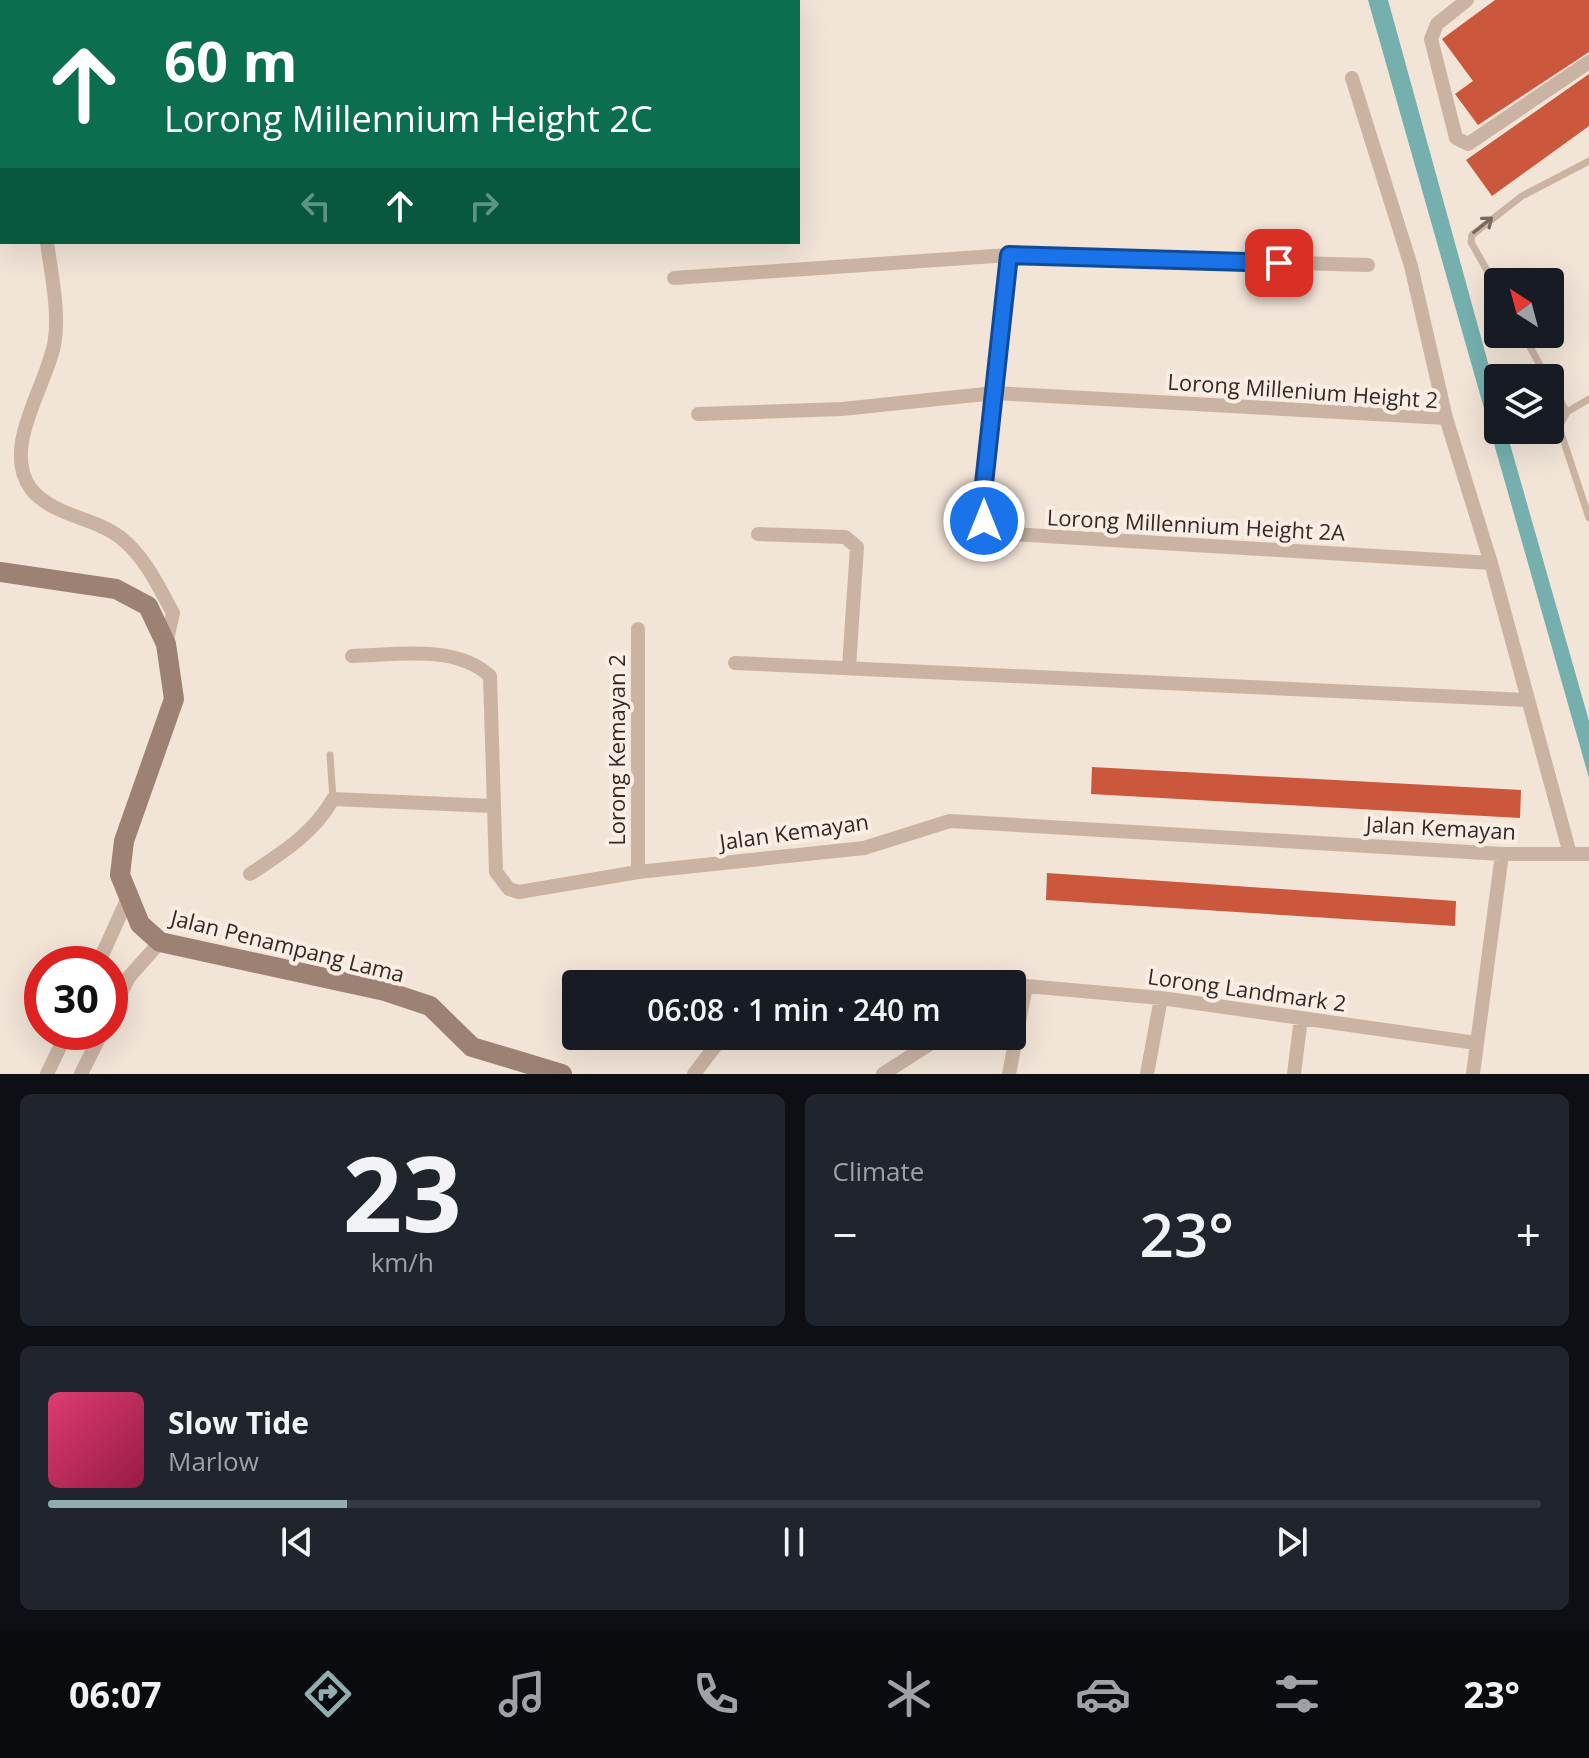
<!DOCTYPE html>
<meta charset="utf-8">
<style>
body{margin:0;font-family:"Open Sans",sans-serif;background:#20242c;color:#f1f3f6;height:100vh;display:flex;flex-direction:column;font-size:30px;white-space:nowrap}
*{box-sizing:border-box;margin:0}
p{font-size:26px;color:#9ea1a6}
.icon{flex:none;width:44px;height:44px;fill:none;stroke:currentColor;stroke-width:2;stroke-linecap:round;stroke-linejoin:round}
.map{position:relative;height:1074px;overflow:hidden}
.side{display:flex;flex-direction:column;gap:20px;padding:20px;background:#0d0f14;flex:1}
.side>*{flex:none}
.banner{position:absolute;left:0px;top:0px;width:800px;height:244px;box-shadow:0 8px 32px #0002;background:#0b6e4f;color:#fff;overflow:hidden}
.needle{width:52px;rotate:324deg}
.buttons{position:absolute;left:1484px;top:268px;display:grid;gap:16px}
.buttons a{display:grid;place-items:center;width:80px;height:80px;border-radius:8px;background:#171b24;box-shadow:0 8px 32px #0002;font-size:40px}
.speed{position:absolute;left:24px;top:946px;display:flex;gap:16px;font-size:40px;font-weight:700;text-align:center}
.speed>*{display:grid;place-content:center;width:104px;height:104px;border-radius:50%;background:#171b24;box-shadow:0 8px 32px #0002;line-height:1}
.speed .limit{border:12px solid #d22;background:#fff;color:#111}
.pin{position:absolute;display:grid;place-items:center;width:68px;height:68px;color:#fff;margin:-34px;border-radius:16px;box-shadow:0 4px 12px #0006}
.me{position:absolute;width:88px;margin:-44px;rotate:0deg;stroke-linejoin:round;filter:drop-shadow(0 0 6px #0008)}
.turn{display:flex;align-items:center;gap:28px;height:168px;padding:0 32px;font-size:36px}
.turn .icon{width:104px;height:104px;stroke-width:2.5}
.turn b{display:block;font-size:56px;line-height:68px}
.lanes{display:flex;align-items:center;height:76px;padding:0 32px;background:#0003;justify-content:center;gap:40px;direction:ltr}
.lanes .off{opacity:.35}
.big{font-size:60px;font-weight:600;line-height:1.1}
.side .tile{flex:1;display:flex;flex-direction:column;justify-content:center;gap:12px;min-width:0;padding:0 28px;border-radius:12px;background:#20242c}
.side .dial{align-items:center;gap:0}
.dial b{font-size:104px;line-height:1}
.song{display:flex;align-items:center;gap:24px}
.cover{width:96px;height:96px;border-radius:12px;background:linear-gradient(135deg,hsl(340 70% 55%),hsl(340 70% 35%))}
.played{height:8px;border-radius:4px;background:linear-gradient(90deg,#90adaf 20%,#363941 20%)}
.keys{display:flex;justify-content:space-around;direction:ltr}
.heat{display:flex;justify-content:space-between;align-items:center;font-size:44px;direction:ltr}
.side .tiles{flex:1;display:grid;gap:20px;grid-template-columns:1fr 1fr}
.tile:last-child{grid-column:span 2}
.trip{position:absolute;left:562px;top:970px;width:464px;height:80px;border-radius:8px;background:#171b24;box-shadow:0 8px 32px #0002;font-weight:600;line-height:80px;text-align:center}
.menu{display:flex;height:128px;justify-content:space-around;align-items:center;background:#090b0e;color:#9ea1a6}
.menu .icon{width:56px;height:56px}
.menu .current{color:#90adaf}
.menu b{font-size:36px;color:#f1f3f6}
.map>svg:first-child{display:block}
.water{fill:#75b0af}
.building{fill:#cb573d}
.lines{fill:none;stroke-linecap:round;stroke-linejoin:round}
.service{stroke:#cab3a3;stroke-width:7}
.minor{stroke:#cab3a3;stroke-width:14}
.secondary{stroke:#9e8175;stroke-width:20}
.oneway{stroke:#78675e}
.route-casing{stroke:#114b97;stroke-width:20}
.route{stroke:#1a73e8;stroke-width:14}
.labels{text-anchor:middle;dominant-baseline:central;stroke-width:8;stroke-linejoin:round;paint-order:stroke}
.street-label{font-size:22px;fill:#352926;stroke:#faeee4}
</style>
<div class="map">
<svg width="1589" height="1074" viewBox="0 0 1589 1074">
<rect width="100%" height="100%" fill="#f2e4d7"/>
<path class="water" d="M 1368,0 L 1388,0 L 1498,399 L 1498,430 L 1506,430 L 1589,721 L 1589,778 Z"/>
<path class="building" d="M 1495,0 L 1589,0 L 1589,52 L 1478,125 L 1455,94 L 1473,81 L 1442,39 Z
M 1589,74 L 1589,126 L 1492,196 L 1466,160 Z
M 1092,767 L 1521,790 L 1520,818 L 1091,794 Z
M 1047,873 L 1456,901 L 1455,926 L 1046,900 Z"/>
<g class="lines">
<path class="service" d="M 1498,290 L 1471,242 L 1472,235 L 1522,196 L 1589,161
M 1523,334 L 1547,378
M 1550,383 L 1567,412
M 1589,399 L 1567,412 L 1559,427 L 1589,518
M 330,755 L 333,799"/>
<path class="minor" d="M 44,0 L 45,2
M 114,0 L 115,2
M 268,0 L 269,2
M 1467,0 L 1437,24 L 1431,39 L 1456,138 L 1468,144 L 1589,62
M 601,2 L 603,0
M 0,42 L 2,41
M 1352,78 L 1411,266 L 1446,418
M 0,224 L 2,224
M 47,242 C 51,273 59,308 55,339 C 49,384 0,446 31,489 C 54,517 95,517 121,538 C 145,557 159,587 173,613 L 166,644
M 1009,255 L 981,511 L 984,521 L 996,533 L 1491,563
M 674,278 L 1009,255 L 1368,265
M 698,414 L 842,409 L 995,393 L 1446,418 L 1491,563 L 1570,854
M 758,534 L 845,537 L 857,547 L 849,667
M 352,656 C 396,655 455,644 490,676 L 496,872 L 509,889 L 519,892 L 638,872 L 864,848 L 950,821 L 1502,854 L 1589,854
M 735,663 L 1528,700
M 638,872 L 638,629
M 250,874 C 282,853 314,833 333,799 L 492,806
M 98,964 L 127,900
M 1012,990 L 1026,986 L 1161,998 L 1476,1043
M 110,1015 L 129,977 L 160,942
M 47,1074 L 67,1032
M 81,1074 L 102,1032
M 694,1074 L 723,1036
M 883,1074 L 942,1036
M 1009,1074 L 1026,986
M 1147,1074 L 1161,998
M 1294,1074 L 1301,1018
M 1473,1074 L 1502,854"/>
<path class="secondary" d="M 0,572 L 116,589 L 148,606 L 166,644 L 174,699 L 124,841 L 120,875 L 140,924 L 160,942 L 385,991 L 430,1006 L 472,1047 L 562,1074"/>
</g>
<defs><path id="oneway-shaft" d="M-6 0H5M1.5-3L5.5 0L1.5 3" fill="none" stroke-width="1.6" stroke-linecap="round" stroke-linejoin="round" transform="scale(2)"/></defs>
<use class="oneway" href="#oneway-shaft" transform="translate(1483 225) rotate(-39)"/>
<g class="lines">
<g class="route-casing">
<path id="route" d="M 984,521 L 981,511 L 1009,255 L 1279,263"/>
</g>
<use href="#route" class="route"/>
</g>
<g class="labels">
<g class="street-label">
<text transform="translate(1303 390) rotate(4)">Lorong Millenium Height 2</text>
<text transform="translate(1196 524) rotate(3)">Lorong Millennium Height 2A</text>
<text transform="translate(616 750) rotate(-90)">Lorong Kemayan 2</text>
<text transform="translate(1441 827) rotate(3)">Jalan Kemayan</text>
<text transform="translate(794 831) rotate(-8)">Jalan Kemayan</text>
<text transform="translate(288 945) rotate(14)">Jalan Penampang Lama</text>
<text transform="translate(1247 989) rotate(8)">Lorong Landmark 2</text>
</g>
</g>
</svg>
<div class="buttons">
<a><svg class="needle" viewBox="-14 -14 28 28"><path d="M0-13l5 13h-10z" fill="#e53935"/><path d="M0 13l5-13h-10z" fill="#9ea1a6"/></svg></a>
<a><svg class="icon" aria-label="layers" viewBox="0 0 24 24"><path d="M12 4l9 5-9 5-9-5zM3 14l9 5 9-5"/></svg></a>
</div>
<div class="speed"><div class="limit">30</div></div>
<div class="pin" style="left:1279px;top:263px;background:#d93025"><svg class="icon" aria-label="arrive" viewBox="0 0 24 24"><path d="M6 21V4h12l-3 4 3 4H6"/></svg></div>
<svg class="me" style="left:984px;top:521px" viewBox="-20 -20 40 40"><circle r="17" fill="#1a73e8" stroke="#fff" stroke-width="3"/><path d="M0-11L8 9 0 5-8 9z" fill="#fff"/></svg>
<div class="trip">06:08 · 1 min · 240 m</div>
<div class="banner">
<div class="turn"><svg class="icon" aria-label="ahead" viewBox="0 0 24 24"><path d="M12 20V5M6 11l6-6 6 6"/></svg><div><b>60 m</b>Lorong Millennium Height 2C</div></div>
<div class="lanes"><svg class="icon off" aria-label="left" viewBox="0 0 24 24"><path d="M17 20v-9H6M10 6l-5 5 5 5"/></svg><svg class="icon" aria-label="ahead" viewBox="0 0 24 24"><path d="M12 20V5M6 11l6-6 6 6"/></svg><svg class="icon off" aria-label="right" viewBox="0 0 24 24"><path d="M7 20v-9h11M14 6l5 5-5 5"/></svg></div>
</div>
</div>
<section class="side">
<div class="tiles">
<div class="tile dial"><b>23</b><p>km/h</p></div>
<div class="tile"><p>Climate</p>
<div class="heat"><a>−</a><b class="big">23°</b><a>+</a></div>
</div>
<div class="tile">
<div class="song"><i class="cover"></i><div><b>Slow Tide</b><p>Marlow</p></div></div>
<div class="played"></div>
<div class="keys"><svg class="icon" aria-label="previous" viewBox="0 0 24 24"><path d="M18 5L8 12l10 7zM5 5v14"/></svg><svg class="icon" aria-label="pause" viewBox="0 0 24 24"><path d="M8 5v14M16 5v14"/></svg><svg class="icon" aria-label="next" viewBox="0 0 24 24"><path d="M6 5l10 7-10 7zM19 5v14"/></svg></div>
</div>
</div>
</section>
<nav class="menu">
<b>06:07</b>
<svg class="icon current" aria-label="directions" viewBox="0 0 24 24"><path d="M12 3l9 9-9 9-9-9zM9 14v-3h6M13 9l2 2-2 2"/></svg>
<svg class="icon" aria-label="music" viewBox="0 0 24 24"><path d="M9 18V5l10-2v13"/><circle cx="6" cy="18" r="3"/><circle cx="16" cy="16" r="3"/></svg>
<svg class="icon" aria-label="phone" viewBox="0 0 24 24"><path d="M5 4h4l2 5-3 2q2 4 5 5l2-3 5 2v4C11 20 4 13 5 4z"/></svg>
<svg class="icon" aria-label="climate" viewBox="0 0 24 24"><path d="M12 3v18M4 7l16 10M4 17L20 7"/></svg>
<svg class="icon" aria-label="car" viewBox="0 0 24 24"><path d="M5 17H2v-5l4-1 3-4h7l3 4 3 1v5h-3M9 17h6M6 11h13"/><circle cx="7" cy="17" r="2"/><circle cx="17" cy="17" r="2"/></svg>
<svg class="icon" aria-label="filters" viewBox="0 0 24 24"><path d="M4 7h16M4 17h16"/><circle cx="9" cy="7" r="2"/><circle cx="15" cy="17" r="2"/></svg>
<b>23°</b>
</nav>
